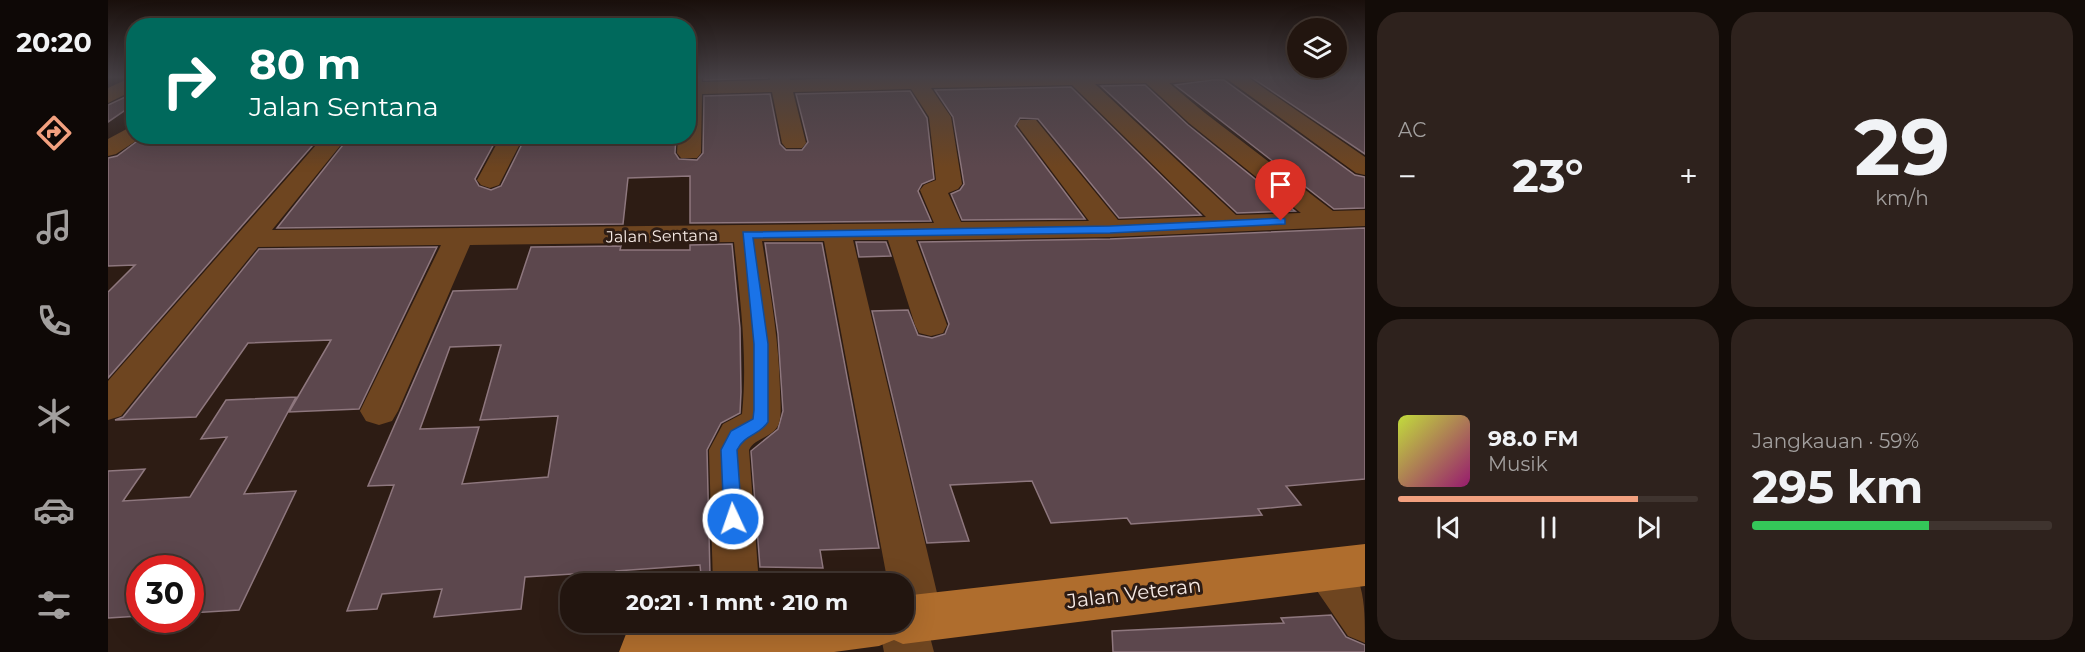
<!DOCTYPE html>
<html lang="id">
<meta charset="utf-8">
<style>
body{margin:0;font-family:Montserrat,sans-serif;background:#2e221d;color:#f1f3f6;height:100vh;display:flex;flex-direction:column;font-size:22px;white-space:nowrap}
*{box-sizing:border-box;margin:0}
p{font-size:20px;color:#a29f9e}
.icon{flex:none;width:33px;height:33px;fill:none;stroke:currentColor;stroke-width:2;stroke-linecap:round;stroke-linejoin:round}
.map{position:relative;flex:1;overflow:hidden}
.side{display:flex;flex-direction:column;gap:12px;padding:12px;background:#130c08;width:720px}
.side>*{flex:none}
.guide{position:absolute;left:18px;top:18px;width:570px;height:126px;border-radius:24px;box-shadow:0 6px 24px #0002,0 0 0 2px #3f342f;background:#00695c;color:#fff;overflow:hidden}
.tools{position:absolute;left:1179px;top:18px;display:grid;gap:12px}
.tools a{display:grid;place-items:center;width:60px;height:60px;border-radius:50%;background:#22150f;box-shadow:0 6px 24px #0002,0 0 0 2px #3f342f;font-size:30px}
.speed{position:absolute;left:18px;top:555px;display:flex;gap:12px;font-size:30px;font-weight:700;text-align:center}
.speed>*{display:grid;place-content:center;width:78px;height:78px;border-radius:50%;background:#22150f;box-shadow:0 6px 24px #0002,0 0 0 2px #3f342f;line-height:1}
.speed .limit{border:9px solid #d22;background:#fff;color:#111}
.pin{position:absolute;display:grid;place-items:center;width:51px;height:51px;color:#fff;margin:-62px -26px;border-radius:50% 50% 50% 0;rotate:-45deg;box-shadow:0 0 6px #0007}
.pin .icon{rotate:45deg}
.me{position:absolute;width:66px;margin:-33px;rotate:357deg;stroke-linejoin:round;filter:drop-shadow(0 0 4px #0008)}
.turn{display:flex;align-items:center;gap:21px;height:126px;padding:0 24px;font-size:27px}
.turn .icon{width:78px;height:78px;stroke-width:2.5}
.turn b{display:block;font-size:42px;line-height:51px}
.big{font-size:45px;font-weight:700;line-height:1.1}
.side .widget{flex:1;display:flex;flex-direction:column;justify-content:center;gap:9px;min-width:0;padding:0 21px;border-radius:24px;background:#2e221d}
.side .dial{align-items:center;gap:0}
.dial b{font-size:78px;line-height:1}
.song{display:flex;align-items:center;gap:18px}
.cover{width:72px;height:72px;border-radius:9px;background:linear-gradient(135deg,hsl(70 70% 55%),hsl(320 70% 35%))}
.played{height:6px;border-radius:3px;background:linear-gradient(90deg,#f2a07f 80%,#3f342f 80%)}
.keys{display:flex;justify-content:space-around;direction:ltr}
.heat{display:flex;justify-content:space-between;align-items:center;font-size:33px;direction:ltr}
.charge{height:9px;border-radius:4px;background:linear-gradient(90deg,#34c759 59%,#3f342f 0)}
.side .tiles{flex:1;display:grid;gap:12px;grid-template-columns:repeat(2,1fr)}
.trip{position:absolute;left:452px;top:573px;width:354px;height:60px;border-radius:24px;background:#22150f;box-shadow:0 6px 24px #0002,0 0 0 2px #3f342f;font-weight:700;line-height:60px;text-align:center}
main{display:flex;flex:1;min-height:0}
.tabs{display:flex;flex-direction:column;width:108px;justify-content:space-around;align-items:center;background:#0e0806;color:#a29f9e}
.tabs .icon{width:42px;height:42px}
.tabs .selected{color:#f2a07f}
.tabs b{font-size:27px;color:#f1f3f6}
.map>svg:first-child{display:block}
.building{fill:#5c474d;stroke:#8e777e;stroke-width:1.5;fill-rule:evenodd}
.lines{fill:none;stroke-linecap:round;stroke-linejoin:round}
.minor{fill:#6e4520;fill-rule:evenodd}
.major{fill:#af6d2d;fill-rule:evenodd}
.route{fill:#1a73e8;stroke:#114b97;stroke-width:1.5}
.labels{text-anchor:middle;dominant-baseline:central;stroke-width:6;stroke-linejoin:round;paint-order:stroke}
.street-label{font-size:16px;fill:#f6eae5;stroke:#2d1c14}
.near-street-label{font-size:20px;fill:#f6eae5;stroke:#2d1c14}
</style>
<main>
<nav class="tabs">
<b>20:20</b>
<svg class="icon selected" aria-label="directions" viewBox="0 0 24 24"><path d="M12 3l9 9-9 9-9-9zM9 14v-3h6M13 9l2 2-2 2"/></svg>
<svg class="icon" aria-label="music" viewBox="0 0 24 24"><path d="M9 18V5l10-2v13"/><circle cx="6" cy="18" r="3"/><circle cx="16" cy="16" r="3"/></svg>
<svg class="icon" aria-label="phone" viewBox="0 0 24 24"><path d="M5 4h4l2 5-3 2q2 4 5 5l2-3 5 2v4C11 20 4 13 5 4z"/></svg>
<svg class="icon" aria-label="climate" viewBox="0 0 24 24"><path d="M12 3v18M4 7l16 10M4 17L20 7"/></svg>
<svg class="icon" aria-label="car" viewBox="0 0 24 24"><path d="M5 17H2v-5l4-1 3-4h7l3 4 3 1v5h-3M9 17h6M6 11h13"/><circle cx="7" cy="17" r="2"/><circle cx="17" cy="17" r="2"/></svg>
<svg class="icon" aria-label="filters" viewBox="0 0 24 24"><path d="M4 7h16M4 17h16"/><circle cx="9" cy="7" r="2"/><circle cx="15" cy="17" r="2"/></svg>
</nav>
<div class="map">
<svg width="1257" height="652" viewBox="0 0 1257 652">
<rect width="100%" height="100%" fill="#2d1c14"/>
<path class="building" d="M 596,76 L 659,76 L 659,78 L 596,80 Z
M 1143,77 L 1257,77 L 1257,154 Z
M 1104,80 L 1116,80 L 1247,175 L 1257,177 L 1257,208 L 1226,209 L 1067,85 Z
M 1037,85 L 1080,125 L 1187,211 L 1129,213 L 993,86 Z
M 963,87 L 1093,215 L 1011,218 L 930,119 L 912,118 L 907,126 L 977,219 L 854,220 L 843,194 L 852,190 L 856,184 L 845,117 L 827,90 Z
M 802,91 L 819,118 L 826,179 L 814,184 L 810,191 L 823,221 L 582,223 L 582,176 L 520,178 L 515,224 L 169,228 L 242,136 L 340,136 L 338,141 L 388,140 L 367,179 L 371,186 L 383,190 L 393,186 L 418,136 L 568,136 L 567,153 L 571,159 L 589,160 L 595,153 L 596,96 L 662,94 L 672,144 L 678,150 L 694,150 L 700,142 L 688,94 Z
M 26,93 L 26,104 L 0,122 L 0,105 Z
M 36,136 L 212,137 L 0,378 L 0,292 L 27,265 L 0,266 L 0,158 L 9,156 Z
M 1257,228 L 1257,479 L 1178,486 L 1193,505 L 1150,509 L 1154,515 L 1023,524 L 1019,518 L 943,523 L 924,481 L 842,485 L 861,541 L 819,543 L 764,311 L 800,310 L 810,335 L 824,338 L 837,334 L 841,324 L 811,242 L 1002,239 Z
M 748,242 L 778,242 L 783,256 L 751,257 Z
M 657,243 L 714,243 L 771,548 L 712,550 L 715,568 L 652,567 L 643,451 L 670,429 L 675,411 L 670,334 Z
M 624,244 L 632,328 L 633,392 L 632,413 L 613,423 L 599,450 L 602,575 L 593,575 L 592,565 L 508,571 L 507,584 L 479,584 L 480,573 L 417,577 L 413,609 L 326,617 L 334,589 L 274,594 L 269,609 L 239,611 L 286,485 L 260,486 L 345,291 L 409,289 L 423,247 L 513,246 L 512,250 L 582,250 L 582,245 ZM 393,345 L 372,420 L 450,416 L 440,477 L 354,484 L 371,427 L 312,429 L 342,347 Z
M 329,247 L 251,409 L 181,412 L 223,340 L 140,343 L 88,417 L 7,420 L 15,417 L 151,249 Z
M 188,397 L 136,494 L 188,491 L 131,610 L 82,613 L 82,568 L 32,568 L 32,616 L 0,618 L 0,471 L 37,469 L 15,501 L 82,497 L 119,437 L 93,439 L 118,400 Z
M 1223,615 L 1238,637 L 1257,645 L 1257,652 L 1005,652 L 1004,631 L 1176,623 L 1173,618 Z"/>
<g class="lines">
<path class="minor" d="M 26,76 L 26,90 L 0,103 L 0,88 Z
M 580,76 L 594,76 L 594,82 L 662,80 L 661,76 L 681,76 L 682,80 L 795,76 L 1104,76 L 1101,80 L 1061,83 L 1097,113 L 1225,211 L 1257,210 L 1257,226 L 1002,237 L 808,240 L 839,325 L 835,333 L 823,336 L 811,333 L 807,325 L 780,240 L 745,240 L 835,618 L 828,635 L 822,637 L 826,652 L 776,652 L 770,622 L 795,622 L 795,584 L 780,584 L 716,241 L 654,241 C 662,291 671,340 672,390 C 672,400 674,413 671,423 C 666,438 647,437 641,450 L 651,584 L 605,584 L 601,450 L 615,424 L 634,414 C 640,356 632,299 626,242 L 362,245 L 290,411 L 284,421 L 271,425 L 258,421 L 252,411 L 333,245 L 150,247 L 13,416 L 0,420 L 0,381 L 216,136 L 240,136 L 164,230 L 826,223 L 812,190 L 816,185 L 828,180 L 821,117 L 803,89 L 685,92 L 698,143 L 694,148 L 678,148 L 674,143 L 664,92 L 594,94 L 593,153 L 589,158 L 573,158 L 569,153 L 570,136 L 580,136 ZM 1038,83 L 1081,123 L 1193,213 L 1128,215 L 987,84 ZM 964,85 L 1098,217 L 1010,220 L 928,120 L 912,120 L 909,125 L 981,221 L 853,222 L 840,193 L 850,189 L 854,184 L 843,117 L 823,88 Z
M 1115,76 L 1138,76 L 1257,157 L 1257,175 L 1248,173 Z
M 26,125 L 26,136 L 34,137 L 8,154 L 0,156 L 0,139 Z
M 393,136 L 416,136 L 391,185 L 382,188 L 373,185 L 369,180 Z
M 1221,549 C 1257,566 1257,602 1257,643 L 1240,636 L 1205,585 L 1198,570 L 1205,555 Z"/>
<path class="major" d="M 1257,544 L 1257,586 L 795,644 L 786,640 L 771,646 L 726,652 L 511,652 L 518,634 L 536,627 L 571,622 L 795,622 L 795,596 Z"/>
</g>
<linearGradient id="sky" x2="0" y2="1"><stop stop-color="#190f0b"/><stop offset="0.46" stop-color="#464045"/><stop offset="1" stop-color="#464045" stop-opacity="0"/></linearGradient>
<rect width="1257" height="167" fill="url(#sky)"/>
<path class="route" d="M 1173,218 L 1177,219 L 1177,224 L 1002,233 L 645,238 L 660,344 L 660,422 C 652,435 637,434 629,450 L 634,519 L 632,525 L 625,527 L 619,525 L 616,519 L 613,450 L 623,431 L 645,419 L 646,410 L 646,344 L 635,232 L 1002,226 Z"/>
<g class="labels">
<g class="street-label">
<text transform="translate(554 236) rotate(-1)">Jalan Sentana</text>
</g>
<g class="near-street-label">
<text transform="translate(1026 593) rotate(-7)">Jalan Veteran</text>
</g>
</g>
</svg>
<div class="tools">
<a><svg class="icon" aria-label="layers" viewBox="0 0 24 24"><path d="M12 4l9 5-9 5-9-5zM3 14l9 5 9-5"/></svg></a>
</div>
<div class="speed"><div class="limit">30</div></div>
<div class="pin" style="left:1173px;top:221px;background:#d93025"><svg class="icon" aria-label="arrive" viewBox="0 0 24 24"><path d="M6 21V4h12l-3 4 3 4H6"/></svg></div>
<svg class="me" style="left:625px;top:519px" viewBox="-20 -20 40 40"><circle r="17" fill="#1a73e8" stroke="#fff" stroke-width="3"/><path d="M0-11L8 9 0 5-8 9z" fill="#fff"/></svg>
<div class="trip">20:21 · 1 mnt · 210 m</div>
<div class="guide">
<div class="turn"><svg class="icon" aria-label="right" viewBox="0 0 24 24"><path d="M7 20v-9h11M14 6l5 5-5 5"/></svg><div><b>80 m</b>Jalan Sentana</div></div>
</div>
</div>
<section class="side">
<div class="tiles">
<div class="widget"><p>AC</p>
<div class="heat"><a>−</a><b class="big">23°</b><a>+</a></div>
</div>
<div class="widget dial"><b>29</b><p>km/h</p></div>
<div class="widget">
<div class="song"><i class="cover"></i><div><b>98.0 FM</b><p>Musik</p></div></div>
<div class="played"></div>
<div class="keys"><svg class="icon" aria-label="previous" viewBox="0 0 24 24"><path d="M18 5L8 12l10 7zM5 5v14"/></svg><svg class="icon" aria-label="pause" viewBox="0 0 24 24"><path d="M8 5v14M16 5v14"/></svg><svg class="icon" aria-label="next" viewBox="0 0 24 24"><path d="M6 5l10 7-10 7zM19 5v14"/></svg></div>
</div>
<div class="widget"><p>Jangkauan · 59%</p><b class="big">295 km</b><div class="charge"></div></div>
</div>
</section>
</main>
